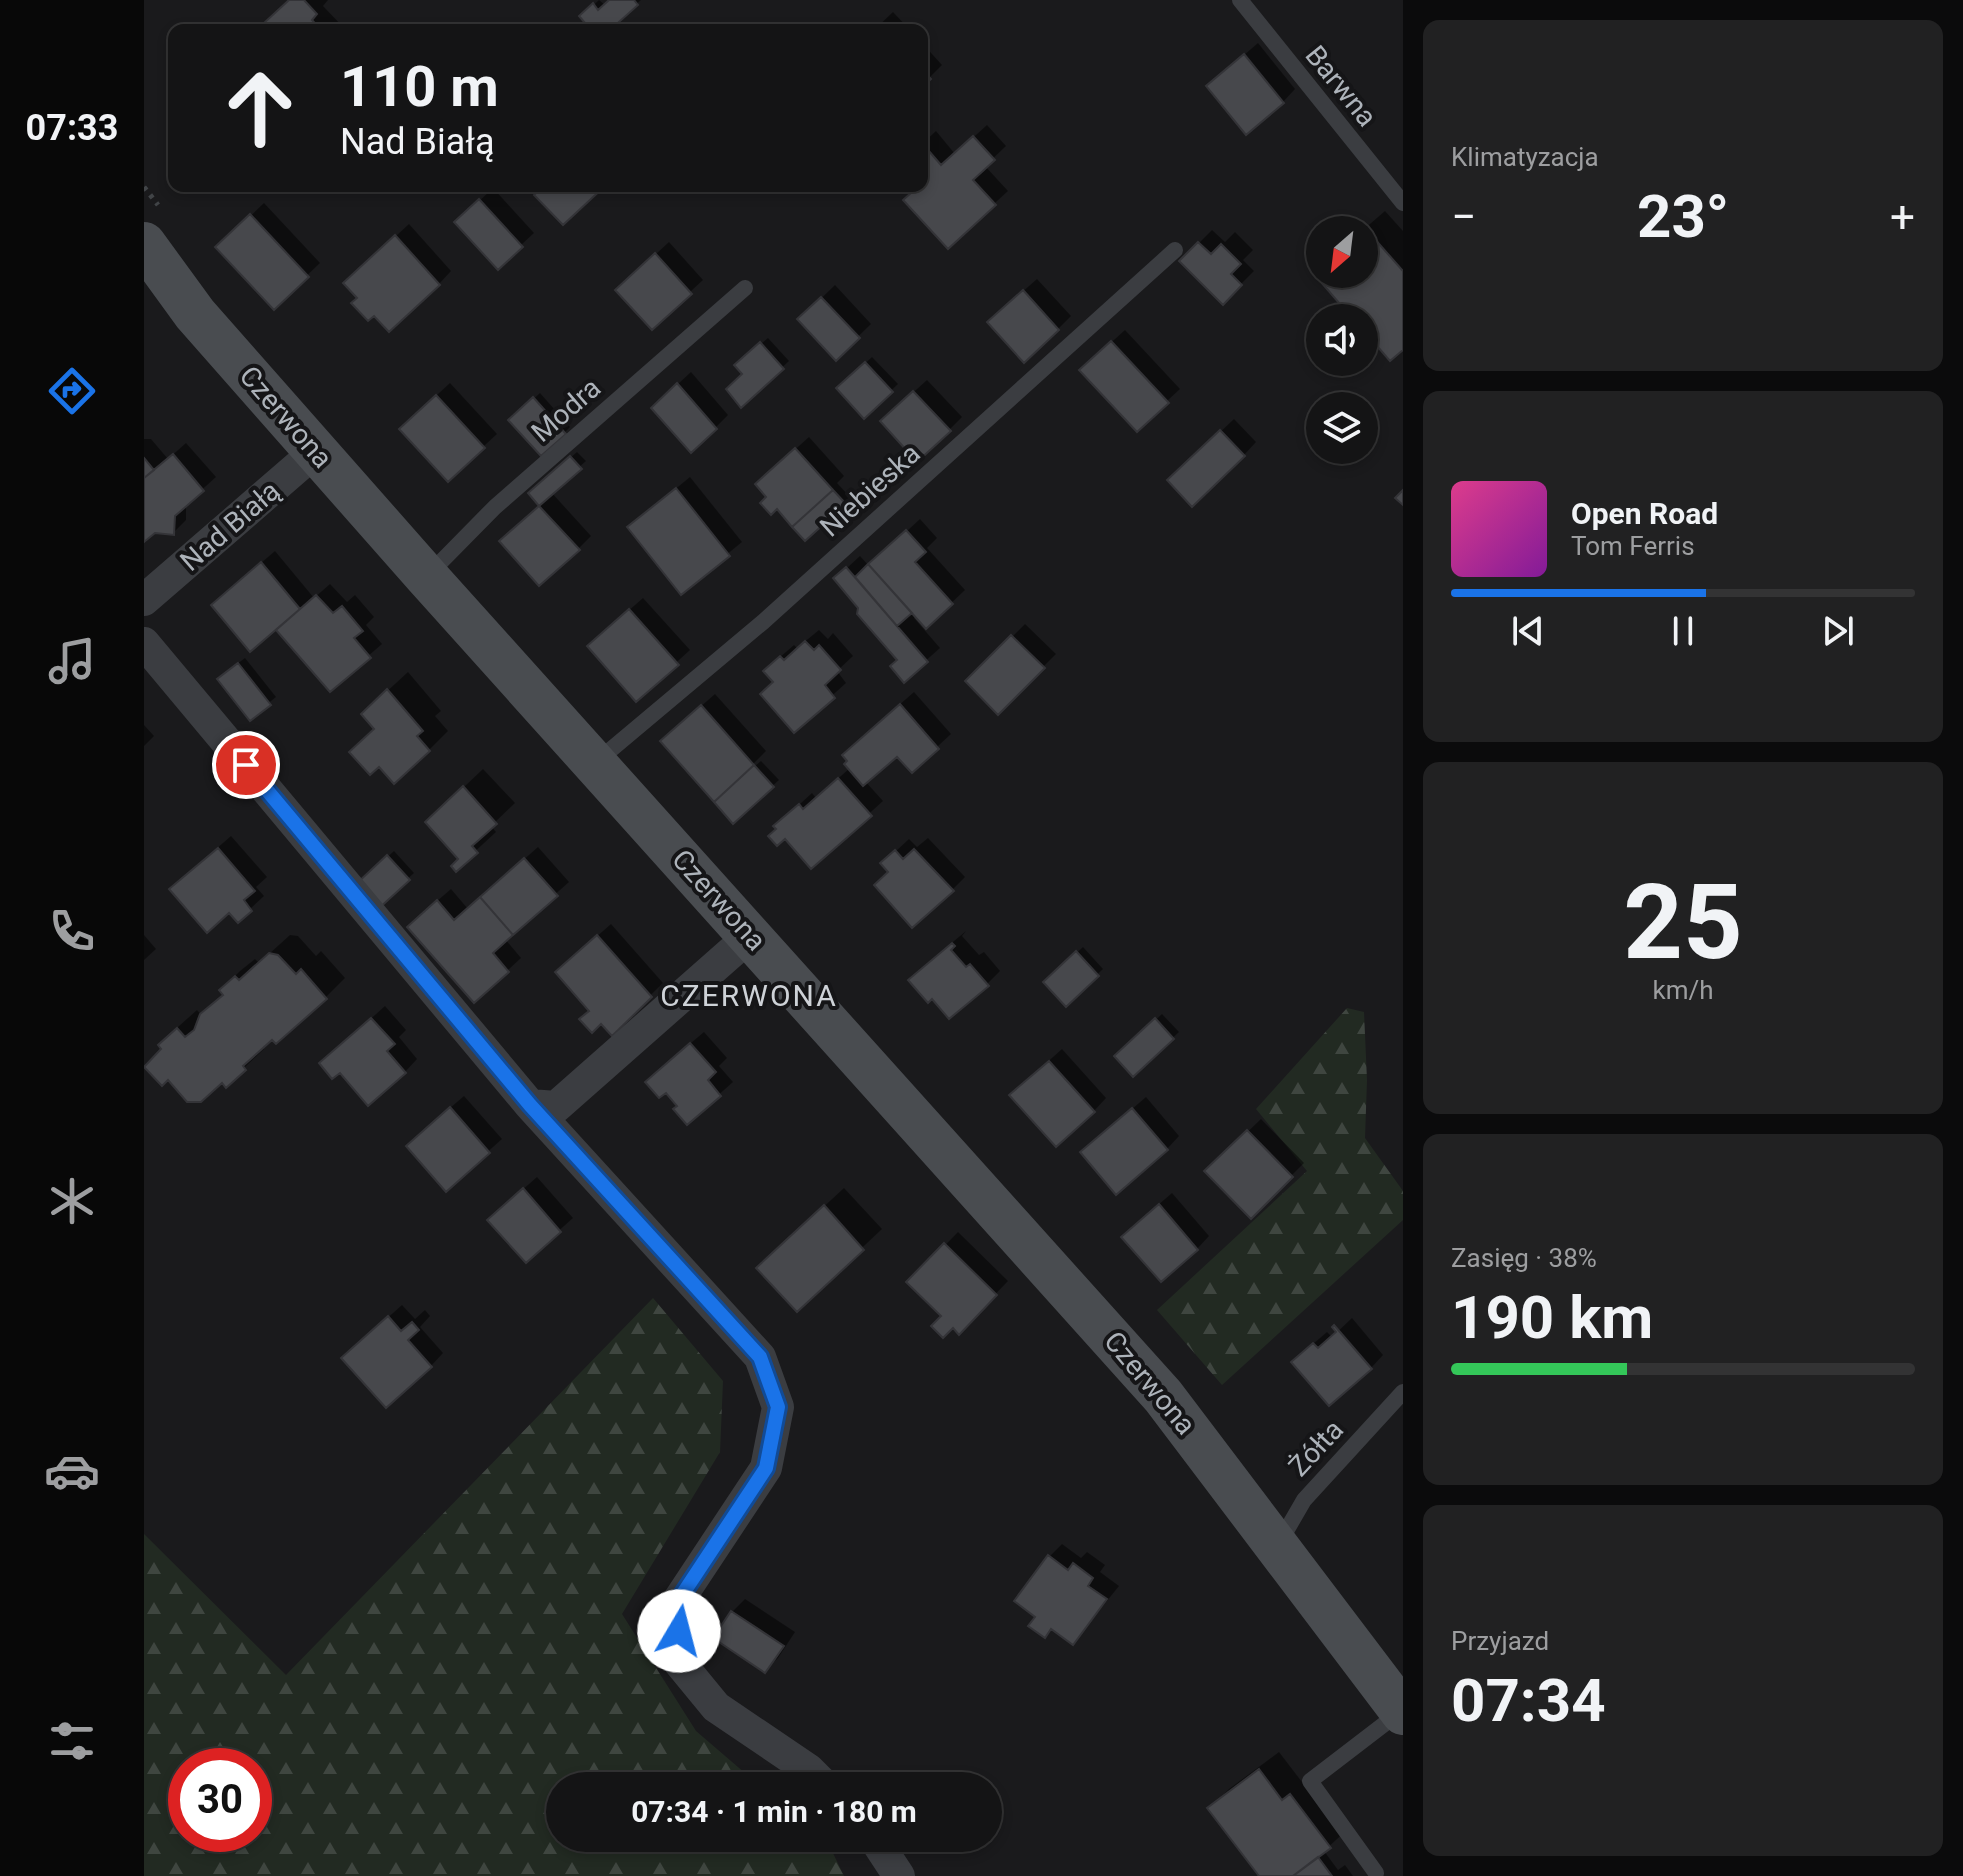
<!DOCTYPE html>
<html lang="pl">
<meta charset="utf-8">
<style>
body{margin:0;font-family:Roboto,sans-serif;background:#212122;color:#f1f3f6;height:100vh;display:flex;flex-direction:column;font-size:30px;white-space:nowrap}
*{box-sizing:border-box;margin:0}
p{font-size:26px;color:#9d9ea0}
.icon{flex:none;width:44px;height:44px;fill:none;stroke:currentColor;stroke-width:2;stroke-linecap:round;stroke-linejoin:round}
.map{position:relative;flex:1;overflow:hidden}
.panel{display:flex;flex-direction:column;gap:20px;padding:20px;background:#0b0b0c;width:560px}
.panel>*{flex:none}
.guide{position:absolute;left:24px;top:24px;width:760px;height:168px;border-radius:16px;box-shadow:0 4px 12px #0003,0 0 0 2px #333334;background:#141415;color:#f1f3f6;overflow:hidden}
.needle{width:52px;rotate:208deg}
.buttons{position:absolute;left:1162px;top:216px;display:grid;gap:16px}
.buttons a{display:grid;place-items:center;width:72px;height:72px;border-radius:50%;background:#141415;box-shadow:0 4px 12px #0003,0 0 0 2px #333334;font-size:40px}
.speed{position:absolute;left:24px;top:1748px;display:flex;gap:16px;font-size:40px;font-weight:700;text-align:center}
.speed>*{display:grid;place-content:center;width:104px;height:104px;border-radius:50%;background:#141415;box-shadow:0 4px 12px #0003,0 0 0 2px #333334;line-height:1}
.speed .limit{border:12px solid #d22;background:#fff;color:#111}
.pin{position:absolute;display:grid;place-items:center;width:68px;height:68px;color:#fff;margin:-34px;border:4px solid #fff;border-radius:50%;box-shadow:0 2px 8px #0007}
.me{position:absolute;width:88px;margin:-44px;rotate:8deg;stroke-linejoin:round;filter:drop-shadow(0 0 6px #0008)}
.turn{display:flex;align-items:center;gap:28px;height:168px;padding:0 40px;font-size:36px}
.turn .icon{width:104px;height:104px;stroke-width:2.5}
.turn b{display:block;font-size:56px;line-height:68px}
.big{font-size:60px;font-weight:700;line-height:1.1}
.panel .card{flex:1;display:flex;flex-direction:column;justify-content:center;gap:12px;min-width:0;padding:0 28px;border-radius:16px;background:#212122}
.panel .dial{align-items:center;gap:0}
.dial b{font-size:104px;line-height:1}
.song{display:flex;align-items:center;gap:24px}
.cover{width:96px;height:96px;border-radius:12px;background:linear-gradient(135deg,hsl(330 70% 55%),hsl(290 70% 35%))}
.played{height:8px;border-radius:4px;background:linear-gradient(90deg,#1a73e8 55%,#333334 55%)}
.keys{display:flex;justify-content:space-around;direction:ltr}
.heat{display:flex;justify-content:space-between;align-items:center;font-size:44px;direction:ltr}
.charge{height:12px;border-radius:6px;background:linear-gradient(90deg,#34c759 38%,#333334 0)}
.trip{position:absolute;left:402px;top:1772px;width:456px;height:80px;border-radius:40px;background:#141415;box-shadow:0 4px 12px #0003,0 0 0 2px #333334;font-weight:700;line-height:80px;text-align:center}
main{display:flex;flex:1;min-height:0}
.tabs{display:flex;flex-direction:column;width:144px;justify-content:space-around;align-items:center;background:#080808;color:#9d9ea0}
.tabs .icon{width:56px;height:56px}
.tabs .on{color:#1a73e8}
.tabs b{font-size:36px;color:#f1f3f6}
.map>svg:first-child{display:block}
.forest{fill:url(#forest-firs);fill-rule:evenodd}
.shadow{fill:#0007}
.building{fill:#47484c;stroke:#343438;stroke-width:2}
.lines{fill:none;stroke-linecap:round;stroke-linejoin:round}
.path{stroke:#414447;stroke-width:5;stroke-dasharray:4 6;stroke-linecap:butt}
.lane{stroke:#3b3d41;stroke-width:16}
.street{stroke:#3b3d41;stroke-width:32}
.secondary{stroke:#494c50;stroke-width:44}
.route-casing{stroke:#114b97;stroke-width:20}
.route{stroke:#1a73e8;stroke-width:14}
.labels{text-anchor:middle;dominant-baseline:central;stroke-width:8;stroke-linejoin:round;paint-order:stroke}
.street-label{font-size:28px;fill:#adb3ba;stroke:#151517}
.neighbourhood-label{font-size:30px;letter-spacing:2px;fill:#ced2d7;stroke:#151517}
</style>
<main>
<nav class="tabs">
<b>07:33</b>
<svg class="icon on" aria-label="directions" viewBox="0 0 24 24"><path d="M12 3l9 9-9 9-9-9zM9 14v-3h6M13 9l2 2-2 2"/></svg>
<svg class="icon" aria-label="music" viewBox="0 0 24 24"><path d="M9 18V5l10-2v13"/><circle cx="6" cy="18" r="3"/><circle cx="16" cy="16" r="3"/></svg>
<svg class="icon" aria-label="phone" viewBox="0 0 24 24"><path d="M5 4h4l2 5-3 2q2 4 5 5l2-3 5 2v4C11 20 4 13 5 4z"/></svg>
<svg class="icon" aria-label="climate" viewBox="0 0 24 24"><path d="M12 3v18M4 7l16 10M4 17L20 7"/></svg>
<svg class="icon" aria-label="car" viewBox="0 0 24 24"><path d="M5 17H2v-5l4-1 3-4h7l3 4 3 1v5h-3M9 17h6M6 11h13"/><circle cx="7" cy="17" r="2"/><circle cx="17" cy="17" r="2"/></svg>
<svg class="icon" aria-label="filters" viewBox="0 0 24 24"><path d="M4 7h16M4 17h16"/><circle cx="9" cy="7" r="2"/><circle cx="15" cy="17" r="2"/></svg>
</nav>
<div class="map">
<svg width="1259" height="1876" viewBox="0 0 1259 1876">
<defs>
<pattern id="forest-firs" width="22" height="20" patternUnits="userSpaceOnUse" patternTransform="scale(2)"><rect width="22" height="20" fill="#222a22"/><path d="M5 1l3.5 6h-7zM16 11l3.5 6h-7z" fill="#3f4640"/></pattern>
</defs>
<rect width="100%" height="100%" fill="#1a1a1c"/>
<path class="forest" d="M 1203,1008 L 1220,1012 L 1223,1080 L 1221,1138 L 1259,1191 L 1259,1220 L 1078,1385 L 1013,1310 L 1163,1171 L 1112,1109 Z
M 509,1298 L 579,1381 L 576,1452 L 478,1614 L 552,1731 L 616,1786 L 416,1786 L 416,1838 L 676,1838 L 686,1847 L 700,1876 L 0,1876 L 0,1534 L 142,1675 ZM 42,1766 L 110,1766 L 110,1834 L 42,1834 Z"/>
<path class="shadow" d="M 147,0 L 184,0 L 179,6 L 202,30 L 124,30 Z
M 455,0 L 461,5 L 467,0 L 497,0 L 463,30 L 450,30 L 438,16 Z
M 749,12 L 766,30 L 730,30 Z
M 604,24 L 609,30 L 597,30 Z
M 778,43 L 798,65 L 778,85 Z
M 1114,43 L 1151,89 L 1139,102 L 1064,86 Z
M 843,125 L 862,146 L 841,166 L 864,191 L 804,246 L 766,186 L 778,186 L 778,144 L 792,131 L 811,154 Z
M 349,188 L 390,233 L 377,245 L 313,222 Z
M 120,203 L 176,263 L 130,307 L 74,247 Z
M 1241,211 L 1259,231 L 1259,347 L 1220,328 L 1220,318 L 1211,318 L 1172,274 L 1176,270 L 1176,274 L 1220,274 L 1219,230 Z
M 265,224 L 307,271 L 295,284 L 216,298 L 215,270 Z
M 1068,230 L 1081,242 L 1091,232 L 1109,250 L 1099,260 L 1110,271 L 1079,302 L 1037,261 Z
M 525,242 L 559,280 L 508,327 L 487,277 Z
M 893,279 L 927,316 L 914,329 L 858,310 Z
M 691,285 L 727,324 L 692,358 L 656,319 Z
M 981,330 L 1036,389 L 1023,401 L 951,357 Z
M 624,338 L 645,361 L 598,405 L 601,374 L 599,359 Z
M 728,357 L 754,384 L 720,416 L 695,388 Z
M 547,372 L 584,415 L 571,428 L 522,395 Z
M 783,380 L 818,417 L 805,430 L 752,408 Z
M 306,383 L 353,434 L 304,479 L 270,416 Z
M 396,393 L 426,427 L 420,433 L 367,420 Z
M 1090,419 L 1112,442 L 1100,455 L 1038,468 Z
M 665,437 L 700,476 L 693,483 L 706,497 L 662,538 L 625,497 L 626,472 Z
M 0,439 L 7,439 L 24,459 L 42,443 L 72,477 L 42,504 L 42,520 L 29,533 L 11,530 L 0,540 Z
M 433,452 L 442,461 L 407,492 L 447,536 L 434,549 L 370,529 L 397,505 L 386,493 Z
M 546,477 L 598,542 L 537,592 L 485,527 Z
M 776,519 L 793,538 L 783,548 L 821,590 L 783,626 L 773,616 L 770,618 L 796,648 L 760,680 L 756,660 L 691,579 L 716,556 L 725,566 Z
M 131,551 L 170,598 L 186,584 L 203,602 L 211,595 L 230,617 L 222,625 L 238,644 L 186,689 L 132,627 L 83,592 Z
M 499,598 L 546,650 L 492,699 L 459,633 Z
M 881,624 L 912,654 L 854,712 L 824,681 Z
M 675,630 L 684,639 L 689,633 L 709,656 L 693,671 L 702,683 L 650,730 L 632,682 L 635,658 L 650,645 L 653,648 Z
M 101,658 L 132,697 L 106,718 L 81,673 Z
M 264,672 L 297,711 L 291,716 L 304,731 L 285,750 L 232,728 L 239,695 Z
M 770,692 L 807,734 L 768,770 L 753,754 L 721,781 L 739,801 L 667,866 L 645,814 L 668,793 L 672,798 L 706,768 L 713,742 Z
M 571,694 L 622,751 L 609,764 L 611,766 L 617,761 L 635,780 L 589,821 L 531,729 Z
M 0,725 L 10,736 L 0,746 Z
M 339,769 L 371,803 L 347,826 L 352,832 L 312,869 L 316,859 L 302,804 Z
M 87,836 L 123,877 L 112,887 L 120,896 L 94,920 L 86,911 L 41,876 Z
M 784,838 L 821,877 L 808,890 L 746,871 L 739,863 L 765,839 L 773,847 Z
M 394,847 L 425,882 L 361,939 L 377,958 L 330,1001 L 278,914 L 307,889 L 324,909 Z
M 250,851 L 270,873 L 233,907 L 213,885 Z
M 467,924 L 519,983 L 468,1033 L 447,1010 L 426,960 Z
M 822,931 L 818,936 L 835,955 L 840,952 L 856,971 L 843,984 L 779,967 Z
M 0,935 L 12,949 L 0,960 Z
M 146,935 L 154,936 L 172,956 L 177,951 L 201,978 L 182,997 L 132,1041 L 128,1037 L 117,1046 L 120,1049 L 82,1085 L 79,1080 L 19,1049 L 16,1045 L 35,1026 L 53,1010 L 58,1016 L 80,993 L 77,990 L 96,971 L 111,959 L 115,963 Z
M 939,947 L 959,969 L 922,1004 L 902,982 Z
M 241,1006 L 262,1030 L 255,1037 L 273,1059 L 261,1072 L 191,1051 Z
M 1018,1014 L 1035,1032 L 990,1074 L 973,1056 Z
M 560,1032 L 583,1058 L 575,1066 L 589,1082 L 544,1122 L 516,1069 Z
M 918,1049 L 962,1098 L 950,1111 L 881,1082 Z
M 320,1096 L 358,1139 L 302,1189 L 277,1133 Z
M 1002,1097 L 1035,1136 L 1023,1149 L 952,1140 Z
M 1117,1119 L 1160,1163 L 1107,1216 L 1063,1171 Z
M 393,1177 L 429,1218 L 382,1260 L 359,1207 Z
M 700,1188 L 738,1229 L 653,1309 L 634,1249 Z
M 1028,1193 L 1065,1236 L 1053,1249 L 992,1224 Z
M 814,1232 L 864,1281 L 815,1332 L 765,1282 Z
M 258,1305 L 271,1319 L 281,1310 L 286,1316 L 276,1327 L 299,1353 L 287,1366 L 212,1346 Z
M 1208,1318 L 1239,1355 L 1227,1368 L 1162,1350 L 1183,1332 L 1188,1337 Z
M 918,1544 L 937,1558 L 943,1552 L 961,1565 L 956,1572 L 975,1586 L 929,1643 L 894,1616 L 906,1556 Z
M 601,1599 L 651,1632 L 634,1658 L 621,1670 L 588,1612 Z
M 1135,1752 L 1158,1782 L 1166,1776 L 1205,1828 L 1180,1851 L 1194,1870 L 1201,1865 L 1209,1876 L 1117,1876 L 1066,1808 L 1085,1789 Z"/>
<path class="building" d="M 145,0 L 160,0 L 173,14 L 168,20 L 177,30 L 122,30 L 125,27 L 121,22 Z
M 465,0 L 490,0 L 494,5 L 466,30 L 447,30 L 435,16 L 449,3 L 454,10 Z
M 1100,54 L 1140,103 L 1102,135 L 1062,86 Z
M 778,70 L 787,79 L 778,88 Z
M 829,136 L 851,160 L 829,180 L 852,205 L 804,249 L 759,200 L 768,192 L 764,186 L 778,186 L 778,143 L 797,165 Z
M 399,186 L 461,186 L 419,225 L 390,195 Z
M 335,199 L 379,247 L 354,270 L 310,222 Z
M 106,214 L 165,277 L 130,310 L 71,247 Z
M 1221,228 L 1259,271 L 1259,350 L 1246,361 L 1220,331 L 1220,318 L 1208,318 L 1170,274 L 1176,268 L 1176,274 L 1220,274 Z
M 251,235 L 296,285 L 245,332 L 230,316 L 224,321 L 207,303 L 213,298 L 199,283 Z
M 1054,242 L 1067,254 L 1077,244 L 1097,264 L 1087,274 L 1098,285 L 1079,305 L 1035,261 Z
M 511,253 L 548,294 L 508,330 L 471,290 Z
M 879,290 L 915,330 L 880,363 L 843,322 Z
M 677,297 L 716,338 L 692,361 L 653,319 Z
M 967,341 L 1025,403 L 993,432 L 935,370 Z
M 616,342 L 640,369 L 597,408 L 582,389 L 598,374 L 590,365 Z
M 721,362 L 749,392 L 720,419 L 692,388 Z
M 533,383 L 573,429 L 547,453 L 507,408 Z
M 769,391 L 807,431 L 773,462 L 736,421 Z
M 292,395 L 341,448 L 304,482 L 255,429 Z
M 389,397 L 422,434 L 397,456 L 364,420 Z
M 1076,430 L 1101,456 L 1048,507 L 1023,480 Z
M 651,448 L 689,490 L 648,527 L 633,509 L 627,515 L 616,503 L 622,497 L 611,484 Z
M 29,454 L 60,491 L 31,516 L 30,535 L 11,533 L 0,542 L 0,478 Z
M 426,456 L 438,469 L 395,506 L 384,493 Z
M 0,458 L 10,470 L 0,478 Z
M 532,488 L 586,556 L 537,595 L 483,527 Z
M 689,490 L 702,504 L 661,541 L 648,527 Z
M 1259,490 L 1259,505 L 1251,498 Z
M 395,506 L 436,550 L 395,586 L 355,541 Z
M 762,530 L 782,552 L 771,562 L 809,604 L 782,629 L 724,564 Z
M 117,562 L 156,609 L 106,652 L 67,605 Z
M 724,564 L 768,613 L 753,626 L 711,577 Z
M 702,567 L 784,662 L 760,683 L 746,666 L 753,660 L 713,614 L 714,608 L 689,578 Z
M 172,595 L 189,613 L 198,606 L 219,631 L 210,638 L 227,658 L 186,692 L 132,630 Z
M 485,609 L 535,665 L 492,702 L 443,646 Z
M 867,635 L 901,668 L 854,715 L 821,681 Z
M 661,641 L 670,650 L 675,645 L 697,670 L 681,685 L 691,698 L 650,733 L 616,694 L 629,682 L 619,671 L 636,656 L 640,660 Z
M 94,663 L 127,705 L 106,721 L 73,679 Z
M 243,689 L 279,731 L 273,736 L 286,751 L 250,784 L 235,767 L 226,775 L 205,752 L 230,729 L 217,714 Z
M 756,704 L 795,749 L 768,773 L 753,757 L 719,786 L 700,764 L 703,761 L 698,755 Z
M 557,705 L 610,765 L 570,802 L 516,741 Z
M 610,765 L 630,787 L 589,824 L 570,802 Z
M 694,778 L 728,816 L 667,869 L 641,839 L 633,846 L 624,836 L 632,829 L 629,826 L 655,804 L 659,809 Z
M 319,786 L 353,824 L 328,846 L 334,853 L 312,872 L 307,866 L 314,859 L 281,822 Z
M 74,848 L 111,891 L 100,900 L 108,911 L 94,923 L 85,913 L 63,933 L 25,889 Z
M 770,849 L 810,891 L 768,928 L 730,885 L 744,872 L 736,863 L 751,850 L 759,859 Z
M 243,855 L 266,880 L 233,910 L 211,885 Z
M 380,858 L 414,896 L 369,935 L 336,897 Z
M 336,897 L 369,935 L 349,953 L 365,972 L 330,1003 L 263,927 L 293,900 L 310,920 Z
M 453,935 L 508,997 L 468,1036 L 457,1024 L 448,1033 L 435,1019 L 445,1011 L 411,972 Z
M 808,943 L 811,946 L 807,950 L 822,967 L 826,964 L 845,986 L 805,1019 L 788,999 L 784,1003 L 764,980 Z
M 932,951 L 955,976 L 922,1007 L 899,982 Z
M 125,953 L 134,955 L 152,974 L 157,969 L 183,999 L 132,1044 L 128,1040 L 99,1066 L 102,1070 L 82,1088 L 78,1083 L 57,1102 L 43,1102 L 24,1080 L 18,1086 L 0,1067 L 17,1049 L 14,1045 L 33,1028 L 41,1037 L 50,1030 L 56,1014 L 79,995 L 75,990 L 91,976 L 95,980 Z
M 227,1018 L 251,1044 L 243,1051 L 262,1073 L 224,1106 L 196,1073 L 188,1079 L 175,1063 Z
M 1011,1018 L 1030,1039 L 989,1077 L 970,1056 Z
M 546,1043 L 572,1072 L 564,1080 L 577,1096 L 543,1125 L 529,1109 L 533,1106 L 522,1093 L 515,1098 L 501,1082 Z
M 905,1061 L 951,1112 L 912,1147 L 865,1095 Z
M 306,1107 L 346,1153 L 302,1192 L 262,1146 Z
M 988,1108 L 1024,1150 L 972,1195 L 936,1152 Z
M 1103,1130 L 1149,1177 L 1107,1219 L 1060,1171 Z
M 379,1188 L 417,1232 L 382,1263 L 343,1220 Z
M 1015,1204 L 1054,1250 L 1017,1282 L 977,1237 Z
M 680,1205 L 720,1250 L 653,1312 L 612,1268 Z
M 800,1243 L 853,1295 L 815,1335 L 809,1328 L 799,1338 L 787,1326 L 797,1316 L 762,1282 Z
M 244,1316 L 257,1331 L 268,1322 L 275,1330 L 264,1340 L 288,1367 L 242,1408 L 197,1358 Z
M 1190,1325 L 1228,1369 L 1185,1406 L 1147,1362 L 1169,1343 L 1174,1348 L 1192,1332 L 1188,1327 Z
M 904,1555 L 924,1570 L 929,1563 L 949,1578 L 944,1586 L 963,1599 L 929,1645 L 907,1629 L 901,1638 L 884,1626 L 891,1617 L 870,1601 Z
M 587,1611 L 640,1646 L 621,1673 L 569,1638 Z
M 1115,1769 L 1138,1800 L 1146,1794 L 1187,1848 L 1149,1876 L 1115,1876 L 1063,1808 Z
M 1174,1857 L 1188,1876 L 1149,1876 Z"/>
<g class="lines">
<path class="path" d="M 0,187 L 14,205"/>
<path class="lane" d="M 1096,0 L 1259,203
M 285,574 L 351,507 L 601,288
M 451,763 L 619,622 L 1031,250
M 1134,1545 L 1160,1500 L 1259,1392
M 1232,1873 L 1166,1781 L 1256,1712"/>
<path class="street" d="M 0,600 L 172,451
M 0,643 L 386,1105 L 412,1107 L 607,935
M 386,1105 L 616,1357 L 634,1407 L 622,1468 L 534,1601 L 535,1662 L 572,1707 L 665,1770 L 681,1786
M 730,1838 L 755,1876"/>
<path class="secondary" d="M 0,244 L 51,314 L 282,576 L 1019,1396 L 1259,1713"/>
</g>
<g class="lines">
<g class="route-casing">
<path id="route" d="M 102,765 L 386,1105 L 616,1357 L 634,1407 L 622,1468 L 534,1601 L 535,1631"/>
</g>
<use href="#route" class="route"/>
</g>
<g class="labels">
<g class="street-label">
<text transform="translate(1197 86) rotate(51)">Barwna</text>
<text transform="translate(422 410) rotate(-41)">Modra</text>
<text transform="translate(142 417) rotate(49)">Czerwona</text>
<text transform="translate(726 490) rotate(-42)">Niebieska</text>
<text transform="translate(86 526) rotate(-41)">Nad Białą</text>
<text transform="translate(575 900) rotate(48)">Czerwona</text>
<text transform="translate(1006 1383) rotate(50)">Czerwona</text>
<text transform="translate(1172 1448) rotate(-47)">Żółta</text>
</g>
<g class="neighbourhood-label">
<text x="605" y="995">CZERWONA</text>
</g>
</g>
</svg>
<div class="buttons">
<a><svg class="needle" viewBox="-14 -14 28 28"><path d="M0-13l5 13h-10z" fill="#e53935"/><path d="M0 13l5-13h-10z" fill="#9d9ea0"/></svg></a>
<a><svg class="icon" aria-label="sound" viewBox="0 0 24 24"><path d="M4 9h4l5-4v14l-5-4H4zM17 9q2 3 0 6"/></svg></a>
<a><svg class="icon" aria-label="layers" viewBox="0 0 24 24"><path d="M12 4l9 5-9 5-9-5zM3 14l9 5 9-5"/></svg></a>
</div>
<div class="speed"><div class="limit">30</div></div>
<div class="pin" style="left:102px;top:765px;background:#d93025"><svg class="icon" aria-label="arrive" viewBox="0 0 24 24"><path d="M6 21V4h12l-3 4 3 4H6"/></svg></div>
<svg class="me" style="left:535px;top:1631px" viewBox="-20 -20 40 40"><circle r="19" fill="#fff"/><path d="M0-13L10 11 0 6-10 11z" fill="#1a73e8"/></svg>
<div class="trip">07:34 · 1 min · 180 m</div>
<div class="guide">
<div class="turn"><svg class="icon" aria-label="ahead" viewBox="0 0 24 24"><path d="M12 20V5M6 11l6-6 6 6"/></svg><div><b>110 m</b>Nad Białą</div></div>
</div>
</div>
<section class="panel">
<div class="card"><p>Klimatyzacja</p>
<div class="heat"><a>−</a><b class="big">23°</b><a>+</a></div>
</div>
<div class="card">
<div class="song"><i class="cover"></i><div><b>Open Road</b><p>Tom Ferris</p></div></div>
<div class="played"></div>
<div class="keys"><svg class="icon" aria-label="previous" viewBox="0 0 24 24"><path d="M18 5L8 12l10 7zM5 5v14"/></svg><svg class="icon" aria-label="pause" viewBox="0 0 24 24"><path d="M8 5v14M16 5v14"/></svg><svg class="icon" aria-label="next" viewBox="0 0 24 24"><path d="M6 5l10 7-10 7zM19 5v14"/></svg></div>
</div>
<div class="card dial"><b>25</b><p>km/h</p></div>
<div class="card"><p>Zasięg · 38%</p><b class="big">190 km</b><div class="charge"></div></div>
<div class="card"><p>Przyjazd</p><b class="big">07:34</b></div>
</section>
</main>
